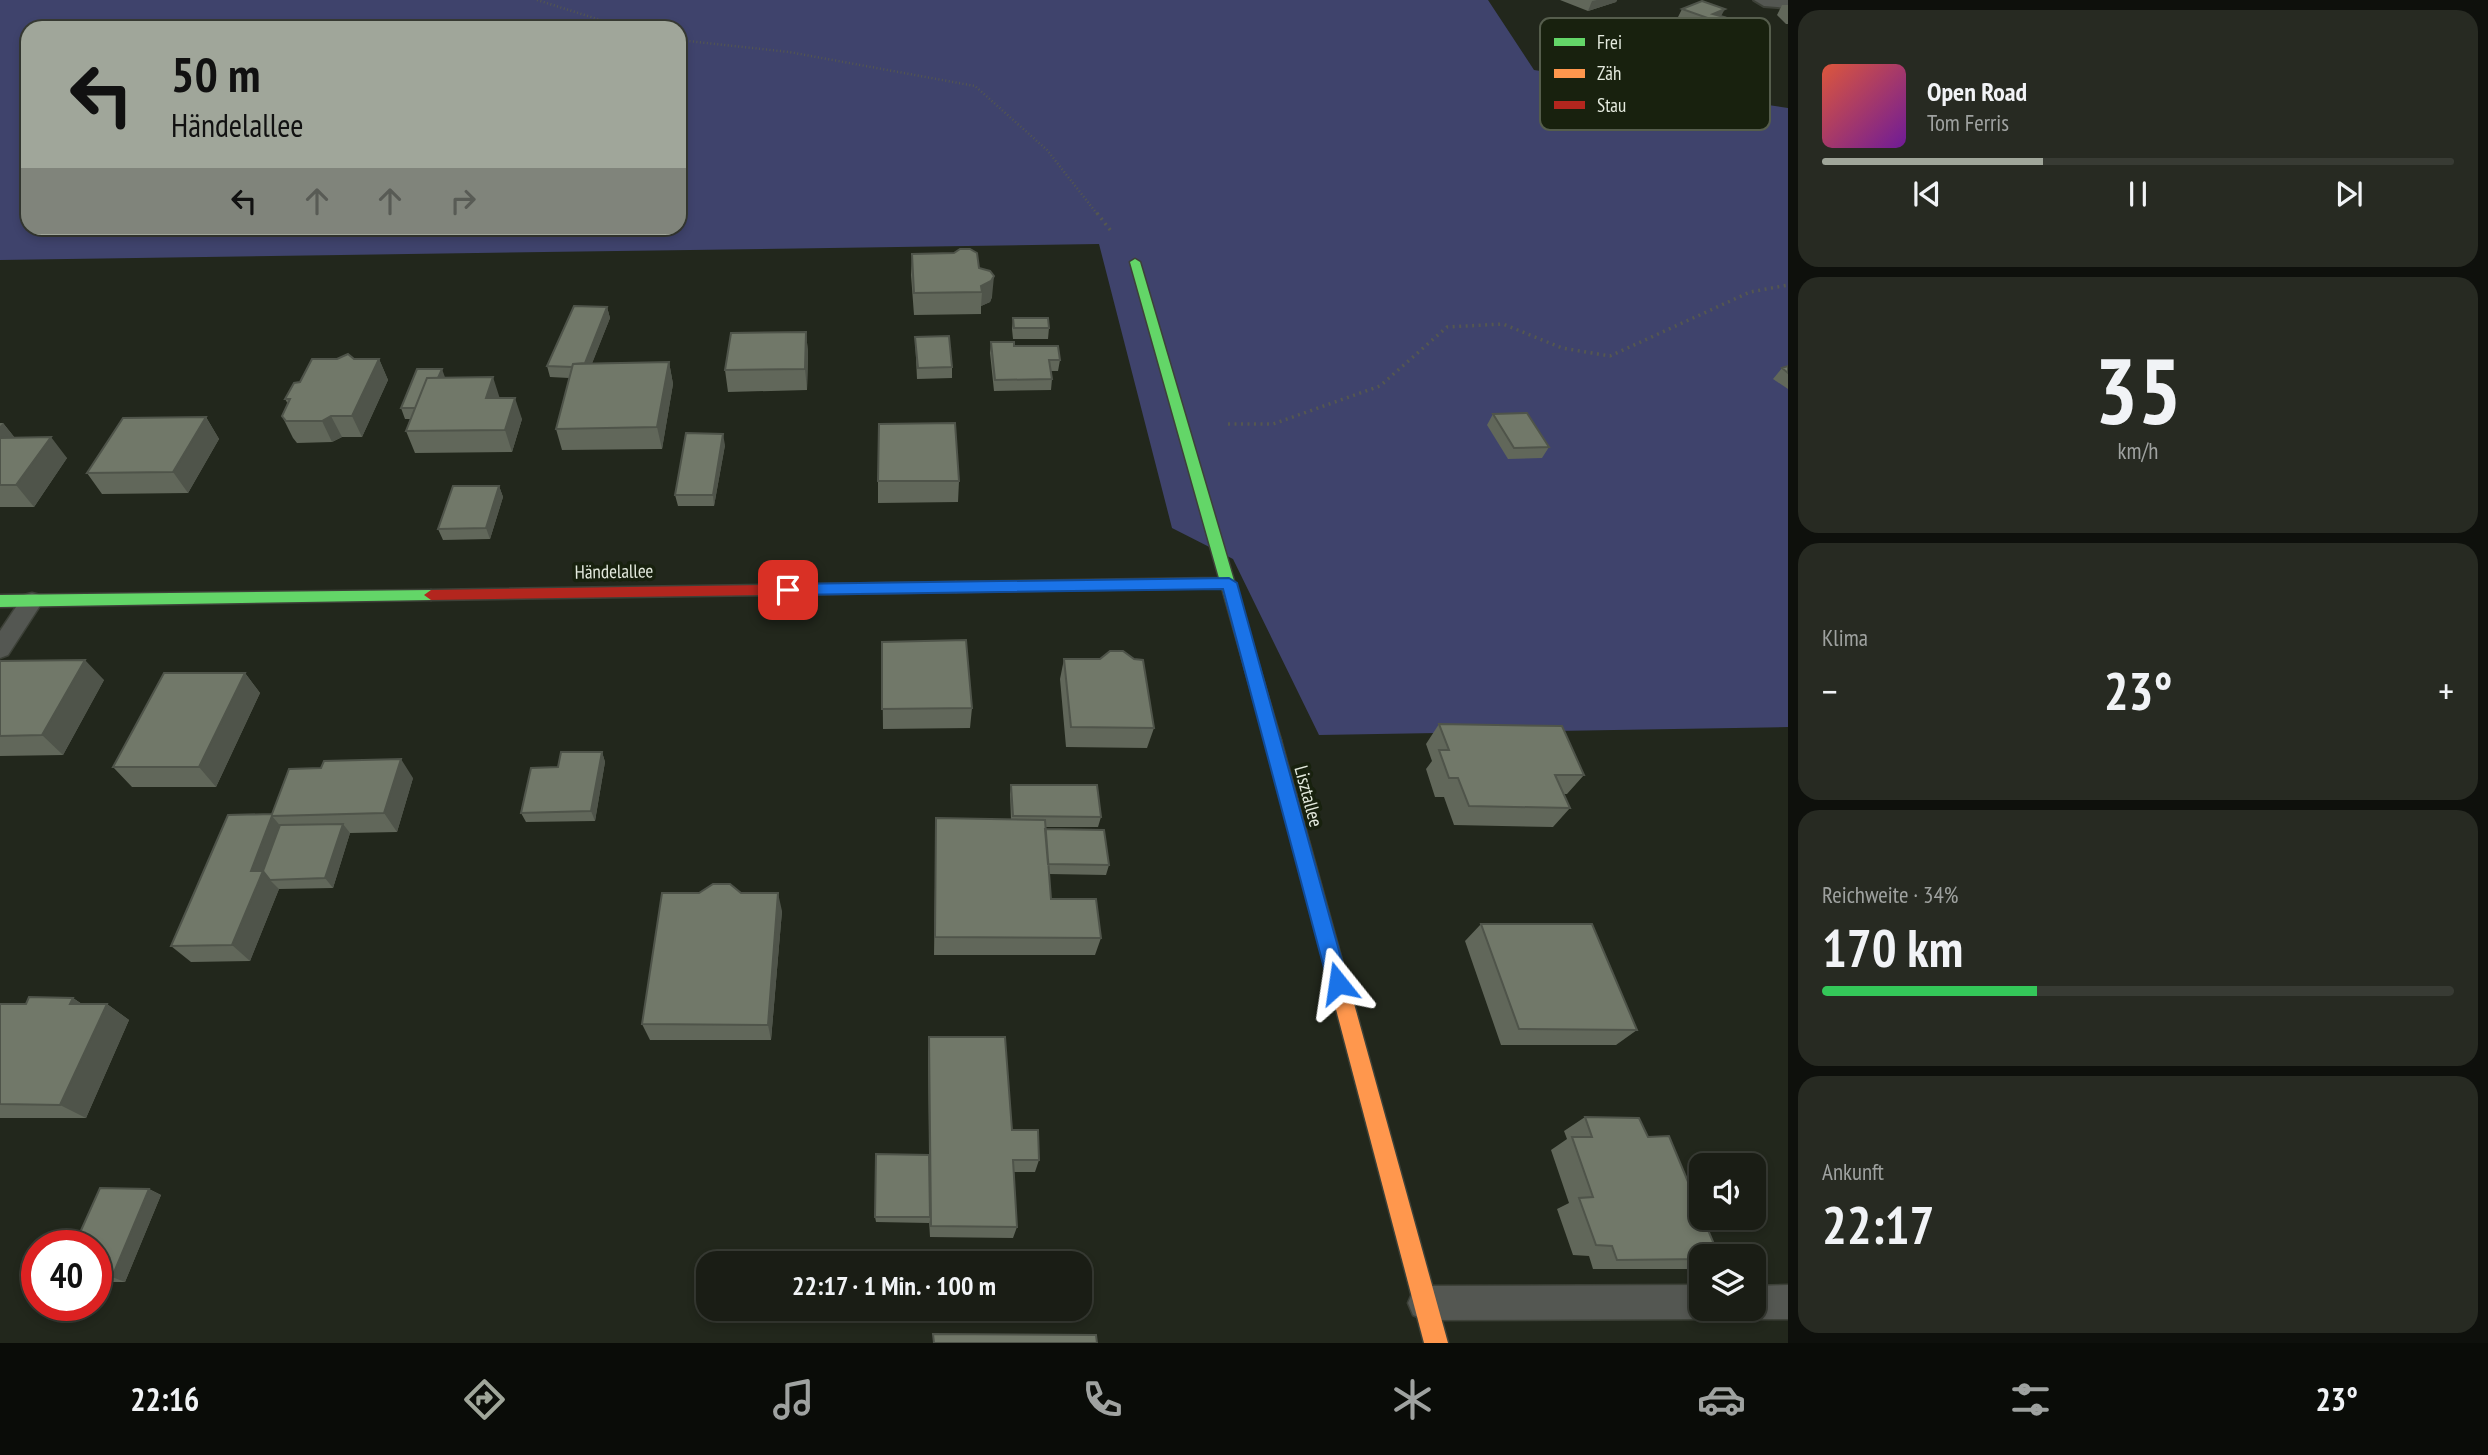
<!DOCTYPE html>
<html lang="de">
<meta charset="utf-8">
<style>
body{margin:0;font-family:"PT Sans Narrow",sans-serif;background:#272a22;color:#f1f3f6;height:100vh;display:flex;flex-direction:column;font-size:26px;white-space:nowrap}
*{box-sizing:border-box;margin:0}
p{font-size:23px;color:#9fa2a0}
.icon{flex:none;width:38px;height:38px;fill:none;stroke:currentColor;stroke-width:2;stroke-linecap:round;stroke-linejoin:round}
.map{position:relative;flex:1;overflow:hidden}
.sheet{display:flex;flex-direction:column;gap:10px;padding:10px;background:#0e100c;width:700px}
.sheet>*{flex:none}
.guide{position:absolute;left:21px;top:21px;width:665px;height:214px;border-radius:21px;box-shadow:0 4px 10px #0003,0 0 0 2px #383b34;background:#a0a69a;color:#111;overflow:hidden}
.controls{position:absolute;left:1689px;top:1153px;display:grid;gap:14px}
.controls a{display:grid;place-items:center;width:77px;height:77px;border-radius:14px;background:#1a1d15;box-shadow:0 4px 10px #0003,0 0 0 2px #383b34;font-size:35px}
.speed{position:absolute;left:21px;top:1230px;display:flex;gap:14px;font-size:35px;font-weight:700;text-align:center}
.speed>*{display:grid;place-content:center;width:91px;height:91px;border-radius:50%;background:#1a1d15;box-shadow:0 4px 10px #0003,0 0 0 2px #383b34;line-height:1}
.speed .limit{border:10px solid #d22;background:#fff;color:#111}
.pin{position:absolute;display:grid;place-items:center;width:60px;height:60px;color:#fff;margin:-30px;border-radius:14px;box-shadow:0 4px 10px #0006}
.me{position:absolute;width:77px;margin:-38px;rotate:345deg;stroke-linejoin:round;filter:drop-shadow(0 0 5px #0008)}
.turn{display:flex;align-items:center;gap:24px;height:147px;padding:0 35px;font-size:32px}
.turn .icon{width:91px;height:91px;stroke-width:2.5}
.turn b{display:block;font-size:49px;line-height:60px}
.lanes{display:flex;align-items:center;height:66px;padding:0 35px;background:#0003;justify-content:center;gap:35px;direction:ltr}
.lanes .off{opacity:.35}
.big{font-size:52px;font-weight:600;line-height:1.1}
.sheet .tile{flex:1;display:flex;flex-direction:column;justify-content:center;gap:10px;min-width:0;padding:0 24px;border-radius:21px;background:#272a22}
.sheet .dial{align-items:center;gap:0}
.dial b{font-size:91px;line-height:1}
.song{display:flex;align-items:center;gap:21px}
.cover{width:84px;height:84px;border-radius:10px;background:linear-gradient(135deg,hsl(10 70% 55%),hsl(280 70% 35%))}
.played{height:7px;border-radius:4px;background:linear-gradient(90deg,#a0a69a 35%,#383b34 35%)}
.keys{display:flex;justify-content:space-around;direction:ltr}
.heat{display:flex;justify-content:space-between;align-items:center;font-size:38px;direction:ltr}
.charge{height:10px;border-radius:5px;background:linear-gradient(90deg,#34c759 34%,#383b34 0)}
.trip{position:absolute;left:696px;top:1251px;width:396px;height:70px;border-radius:21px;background:#1a1d15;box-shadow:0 4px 10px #0003,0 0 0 2px #383b34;font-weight:600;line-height:70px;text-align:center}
.dock{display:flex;height:112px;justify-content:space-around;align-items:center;background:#0a0c08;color:#9fa2a0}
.dock .icon{width:49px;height:49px}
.dock .on{color:#a0a69a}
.dock b{font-size:32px;color:#f1f3f6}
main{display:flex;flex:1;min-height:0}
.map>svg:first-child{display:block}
.forest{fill:#3f436c;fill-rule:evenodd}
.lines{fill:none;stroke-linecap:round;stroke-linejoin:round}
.lane-casing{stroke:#3d4138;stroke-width:3}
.street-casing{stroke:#3d4138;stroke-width:4}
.fast-casing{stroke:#3d4138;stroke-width:3}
.slow-casing{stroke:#3d4138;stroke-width:3}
.jam-casing{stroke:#3d4138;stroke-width:3}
.path-far1{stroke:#545751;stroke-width:2.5;stroke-dasharray:1 2.5;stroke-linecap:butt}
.path{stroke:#545751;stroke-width:3.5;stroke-dasharray:2 4.5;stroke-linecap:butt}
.lane{fill:#545752;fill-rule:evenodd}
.street{fill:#545752;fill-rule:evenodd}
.fast{fill:#63d668;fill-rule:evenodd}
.slow{fill:#ff974d;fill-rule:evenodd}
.jam{fill:#b3261e;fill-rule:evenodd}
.wall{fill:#61675a}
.shaded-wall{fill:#4f544a}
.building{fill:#717869;stroke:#4f544a;stroke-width:2}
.route{fill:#1a73e8;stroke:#114b97;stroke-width:2}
.labels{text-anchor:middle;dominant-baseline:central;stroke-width:7;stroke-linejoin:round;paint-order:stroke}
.street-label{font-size:19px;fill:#e4eade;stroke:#18210e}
.key{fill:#18210e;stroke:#555d4c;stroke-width:2}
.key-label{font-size:19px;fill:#e4eade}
</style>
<main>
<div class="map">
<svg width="1788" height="1343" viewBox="0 0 1788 1343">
<rect width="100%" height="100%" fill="#22271c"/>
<path class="forest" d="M 0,0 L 1488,0 L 1534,70 L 1788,108 L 1788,727 L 1319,735 L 1233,559 L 1172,528 L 1099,244 L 0,260 ZM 28,28 L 679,28 L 679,228 L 28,228 Z"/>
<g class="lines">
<g class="lane-casing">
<path id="lane" d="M 32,593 L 40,595 L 43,601 L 8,655 L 0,658 L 0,631 L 24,595 Z
M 1701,1285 L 1701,1309 L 1715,1309 L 1713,1314 L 1701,1319 L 1425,1320 L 1413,1315 L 1408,1303 L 1413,1291 L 1425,1286 Z
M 1788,1285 L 1788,1319 L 1754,1319 L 1742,1314 L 1740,1309 L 1754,1309 L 1754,1286 Z"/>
</g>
<g class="street-casing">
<path id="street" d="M 1754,0 L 1788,0 L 1788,8 L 1764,6 Z"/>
</g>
<g class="fast-casing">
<path id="fast" d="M 1135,259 L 1140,262 L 1281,740 L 1279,745 L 1273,747 L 1267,745 L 1265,740 L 1222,588 L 956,592 L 949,587 L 956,582 L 1219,578 L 1130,262 Z
M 431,590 L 438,595 L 431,600 L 0,607 L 0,595 Z"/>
</g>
<g class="slow-casing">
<path id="slow" d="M 1273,733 L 1279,735 L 1281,740 L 1448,1343 L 1424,1343 L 1265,740 L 1267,735 Z"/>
</g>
<g class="jam-casing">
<path id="jam" d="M 956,582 L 963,587 L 956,592 L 431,600 L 424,595 L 431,590 Z"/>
</g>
<path class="path-far1" d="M 537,0 L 626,28
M 679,40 L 789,52 L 975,86 L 1047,150 L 1098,215"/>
<path class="path" d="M 1097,213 L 1111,231
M 1228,424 L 1273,424 L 1380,386 L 1447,327 L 1503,324 L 1562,348 L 1610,356 L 1750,292 L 1788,285"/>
<use href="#lane" class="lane"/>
<use href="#street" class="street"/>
<use href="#fast" class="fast"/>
<use href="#slow" class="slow"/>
<use href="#jam" class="jam"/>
</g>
<path class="wall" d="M 1560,0 L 1617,0 L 1616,2 L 1588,11 Z
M 1782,5 L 1788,5 L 1788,24 L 1786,24 L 1777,15 Z
M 1682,9 L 1721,16 L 1724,17 L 1719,27 L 1711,30 L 1677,19 Z
M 912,254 L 979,268 L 992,297 L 990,302 L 981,306 L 981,314 L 914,315 L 911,275 Z
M 607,307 L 610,318 L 592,363 L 669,362 L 673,384 L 662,449 L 562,450 L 556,429 L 569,378 L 550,377 L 547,366 Z
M 1013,318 L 1049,328 L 1048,339 L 1013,339 L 1012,329 Z
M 806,332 L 808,353 L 807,390 L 728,392 L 725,370 Z
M 915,337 L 952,367 L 952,378 L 917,379 Z
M 991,342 L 1014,346 L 1060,360 L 1058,371 L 1051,371 L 1052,379 L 1051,390 L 994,391 L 990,353 Z
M 337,359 L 379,359 L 388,380 L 362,437 L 342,437 L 332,442 L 297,443 L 293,438 L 282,416 L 288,404 L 285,399 L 300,382 Z
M 1788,366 L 1788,389 L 1773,379 L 1782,368 Z
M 445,378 L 500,398 L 522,419 L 512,452 L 415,453 L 406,431 L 410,419 L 405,419 L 401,408 Z
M 1493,414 L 1549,447 L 1542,458 L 1508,459 L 1487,425 Z
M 206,417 L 219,439 L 188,493 L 102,494 L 87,473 Z
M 0,423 L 3,423 L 14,437 L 67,458 L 34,507 L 0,507 Z
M 725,445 L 714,506 L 678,506 L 675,495 Z
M 878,481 L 959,481 L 958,502 L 878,503 Z
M 499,486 L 503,497 L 490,539 L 443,540 L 438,529 Z
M 882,642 L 972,708 L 970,728 L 883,729 Z
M 1064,659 L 1154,728 L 1147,748 L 1066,747 L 1060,679 Z
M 0,661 L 104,680 L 63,755 L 0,756 Z
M 245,673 L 260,693 L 216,787 L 132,787 L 113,767 Z
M 1439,724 L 1584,775 L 1567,794 L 1563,794 L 1570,808 L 1553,827 L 1454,825 L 1444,797 L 1435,797 L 1426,769 L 1432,761 L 1426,744 Z
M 602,752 L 605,762 L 595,821 L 526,822 L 521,813 L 558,767 Z
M 413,778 L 397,832 L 350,833 L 333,888 L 279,889 L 250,961 L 191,962 L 171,946 L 272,814 Z
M 1011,785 L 1101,817 L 1098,827 L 1045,827 L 1045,829 L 1109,865 L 1106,875 L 1049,874 L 1051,899 L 1101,938 L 1095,955 L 934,955 L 936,818 L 1011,820 L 1010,794 Z
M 741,893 L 782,911 L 771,1040 L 650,1040 L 642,1024 Z
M 1481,924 L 1637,1030 L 1616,1045 L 1501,1045 L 1465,941 Z
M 73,998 L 82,1004 L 107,1004 L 129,1020 L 86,1118 L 0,1118 L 0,1004 L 26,1004 Z
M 929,1037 L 1039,1160 L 1035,1172 L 1014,1172 L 1017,1227 L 1013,1238 L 930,1237 L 929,1220 L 929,1223 L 876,1222 L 875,1217 L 929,1155 L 928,1052 Z
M 1585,1117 L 1701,1256 L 1701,1266 L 1694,1269 L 1593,1269 L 1589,1256 L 1573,1255 L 1557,1209 L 1569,1203 L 1551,1150 L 1567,1139 L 1564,1131 Z
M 149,1189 L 161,1195 L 125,1282 L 96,1282 L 96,1246 Z"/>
<path class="shaded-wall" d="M 1597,0 L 1617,0 L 1616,2 L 1588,11 L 1592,1 Z
M 1725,9 L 1720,18 L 1713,14 Z
M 1724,17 L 1719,27 L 1711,30 L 1716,21 Z
M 994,276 L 992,297 L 990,302 L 981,306 L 982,292 L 981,286 Z
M 607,307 L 610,318 L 586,379 L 583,368 Z
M 806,332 L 808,353 L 807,390 L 805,369 Z
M 379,359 L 388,380 L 362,437 L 352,416 Z
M 669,362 L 673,384 L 662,449 L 657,427 Z
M 442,369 L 446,380 L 424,408 Z
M 493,377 L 500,399 L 486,398 Z
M 515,398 L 522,419 L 512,452 L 505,430 Z
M 331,416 L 342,437 L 332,442 L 322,421 Z
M 206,417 L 219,439 L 188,493 L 173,472 Z
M 3,423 L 20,444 L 0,449 L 0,426 Z
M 723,434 L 725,445 L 714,506 L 713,495 Z
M 51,437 L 67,458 L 34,507 L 16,485 Z
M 499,486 L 503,497 L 490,539 L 486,528 Z
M 85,660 L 104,680 L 63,755 L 42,735 Z
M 245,673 L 260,693 L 216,787 L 199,767 Z
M 602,752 L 605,762 L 595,821 L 591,811 Z
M 401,759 L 413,778 L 397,832 L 384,813 Z
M 272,816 L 288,835 L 270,880 L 279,889 L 250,961 L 232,945 L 251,871 Z
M 343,824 L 350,833 L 333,888 L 325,878 Z
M 778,893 L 782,911 L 771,1040 L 768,1025 Z
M 73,998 L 96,1014 L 70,1004 Z
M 107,1004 L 129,1020 L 86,1118 L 60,1105 Z
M 149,1189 L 161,1195 L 125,1282 L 112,1277 Z"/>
<path class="building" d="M 1702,1 L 1725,9 L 1713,14 L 1724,17 L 1716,21 L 1682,9 Z
M 960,249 L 970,249 L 977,253 L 979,268 L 990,271 L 994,276 L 991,281 L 981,286 L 982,292 L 914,293 L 912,254 L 954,253 Z
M 574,306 L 607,307 L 585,363 L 573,364 L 572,367 L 547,366 Z
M 1013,318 L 1048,318 L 1049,328 L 1014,328 Z
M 806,332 L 805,369 L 725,370 L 731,333 Z
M 949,336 L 952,367 L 918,368 L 915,337 Z
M 991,342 L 1014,342 L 1014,346 L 1058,346 L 1060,360 L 1049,360 L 1052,379 L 995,380 Z
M 348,354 L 354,359 L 379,359 L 352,416 L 331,416 L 322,421 L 286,421 L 282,416 L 290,399 L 285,399 L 294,383 L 300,382 L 312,359 L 337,359 Z
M 669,362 L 657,427 L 556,429 L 573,364 Z
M 1788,366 L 1788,373 L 1782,368 Z
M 417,369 L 442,369 L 438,378 L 427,378 L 415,408 L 401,408 Z
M 493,377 L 486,398 L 515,398 L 505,430 L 406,431 L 427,378 Z
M 1527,413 L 1549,447 L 1514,448 L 1493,414 Z
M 206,417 L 173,472 L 87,473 L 123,418 Z
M 955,423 L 959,481 L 878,481 L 879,424 Z
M 686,433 L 723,434 L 713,495 L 675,495 Z
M 51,437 L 16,485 L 0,485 L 0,438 Z
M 453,486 L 499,486 L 486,528 L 438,529 Z
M 966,640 L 972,708 L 882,709 L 882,642 Z
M 1110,651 L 1123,651 L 1134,659 L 1143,660 L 1154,728 L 1071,727 L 1064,659 L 1100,659 Z
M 85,660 L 42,735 L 0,736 L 0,661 Z
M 164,673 L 245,673 L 199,767 L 113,767 Z
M 1439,724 L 1562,726 L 1584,775 L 1555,775 L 1570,808 L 1469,806 L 1458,778 L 1449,778 L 1439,750 L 1449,750 Z
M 561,752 L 602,752 L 591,811 L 521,813 L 531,768 L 558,767 Z
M 401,759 L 384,813 L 272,816 L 251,871 L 263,871 L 232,945 L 171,946 L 228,815 L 272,814 L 289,769 L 321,768 L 324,761 Z
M 1011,785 L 1097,785 L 1101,817 L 1013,816 Z
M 936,818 L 1045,820 L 1051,899 L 1096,899 L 1101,938 L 935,937 Z
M 343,824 L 325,878 L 270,880 L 263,871 L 280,825 Z
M 1045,829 L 1104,830 L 1109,865 L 1048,864 Z
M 713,884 L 730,884 L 741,893 L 778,893 L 768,1025 L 642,1024 L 662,893 L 699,893 Z
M 1481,924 L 1592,924 L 1637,1030 L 1519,1029 Z
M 29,997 L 73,998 L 70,1004 L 107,1004 L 60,1105 L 0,1104 L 0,1004 L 26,1004 Z
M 929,1037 L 1005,1037 L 1012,1130 L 1038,1130 L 1039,1160 L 1013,1160 L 1017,1227 L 931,1226 Z
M 1585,1117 L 1639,1118 L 1648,1137 L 1669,1136 L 1701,1213 L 1701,1218 L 1703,1218 L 1719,1256 L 1701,1256 L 1701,1259 L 1617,1260 L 1612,1246 L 1596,1245 L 1579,1198 L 1593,1197 L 1572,1137 L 1592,1137 Z
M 876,1154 L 929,1155 L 930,1217 L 875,1217 Z
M 100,1188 L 149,1189 L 112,1277 L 96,1277 L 96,1246 L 74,1246 Z
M 933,1334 L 1096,1335 L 1097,1343 L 934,1343 Z"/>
<path class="route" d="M 1229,578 L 1237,583 L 1348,983 L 1345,990 L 1338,992 L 1331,990 L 1328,983 L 1223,589 L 788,595 L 780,590 L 788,584 Z"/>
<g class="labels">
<g class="street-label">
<text transform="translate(614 571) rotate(-1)">Händelallee</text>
<text transform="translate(1309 796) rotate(75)">Lisztallee</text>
</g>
</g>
<rect x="1540" y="18" width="230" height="112" rx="10" class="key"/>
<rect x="1554" y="38" width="31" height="8" fill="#63d668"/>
<rect x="1554" y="69" width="31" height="9" fill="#ff974d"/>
<rect x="1554" y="101" width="31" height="8" fill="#b3261e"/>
<g class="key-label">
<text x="1597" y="49">Frei</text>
<text x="1597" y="80">Zäh</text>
<text x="1597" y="112">Stau</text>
</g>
</svg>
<div class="controls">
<a><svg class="icon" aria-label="sound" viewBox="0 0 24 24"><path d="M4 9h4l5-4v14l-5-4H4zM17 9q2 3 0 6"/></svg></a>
<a><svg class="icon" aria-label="layers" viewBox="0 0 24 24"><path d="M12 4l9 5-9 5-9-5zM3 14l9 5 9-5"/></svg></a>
</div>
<div class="speed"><div class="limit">40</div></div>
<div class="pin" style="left:788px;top:590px;background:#d93025"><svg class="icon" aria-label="arrive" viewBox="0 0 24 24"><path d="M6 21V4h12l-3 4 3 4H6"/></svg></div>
<svg class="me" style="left:1338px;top:983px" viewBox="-20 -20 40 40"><path d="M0-17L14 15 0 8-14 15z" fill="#1a73e8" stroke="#fff" stroke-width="4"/></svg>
<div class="trip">22:17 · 1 Min. · 100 m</div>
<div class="guide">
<div class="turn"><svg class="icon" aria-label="left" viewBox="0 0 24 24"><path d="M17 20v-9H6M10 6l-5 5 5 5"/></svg><div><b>50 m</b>Händelallee</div></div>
<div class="lanes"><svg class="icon" aria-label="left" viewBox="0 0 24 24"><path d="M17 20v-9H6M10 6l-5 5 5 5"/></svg><svg class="icon off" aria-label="ahead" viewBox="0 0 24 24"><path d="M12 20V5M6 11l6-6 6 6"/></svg><svg class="icon off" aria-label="ahead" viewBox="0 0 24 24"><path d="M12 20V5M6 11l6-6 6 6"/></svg><svg class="icon off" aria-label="right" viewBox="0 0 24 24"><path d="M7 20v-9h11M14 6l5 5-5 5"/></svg></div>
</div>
</div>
<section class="sheet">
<div class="tile">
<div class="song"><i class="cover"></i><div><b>Open Road</b><p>Tom Ferris</p></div></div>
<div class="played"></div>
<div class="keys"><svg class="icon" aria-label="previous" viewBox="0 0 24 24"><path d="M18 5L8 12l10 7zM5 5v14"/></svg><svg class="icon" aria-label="pause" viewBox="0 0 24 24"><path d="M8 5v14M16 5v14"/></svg><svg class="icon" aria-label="next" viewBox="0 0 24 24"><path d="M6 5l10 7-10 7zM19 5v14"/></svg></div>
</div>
<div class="tile dial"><b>35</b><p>km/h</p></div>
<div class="tile"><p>Klima</p>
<div class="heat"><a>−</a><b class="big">23°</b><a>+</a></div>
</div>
<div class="tile"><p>Reichweite · 34%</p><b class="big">170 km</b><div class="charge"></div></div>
<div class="tile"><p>Ankunft</p><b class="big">22:17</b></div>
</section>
</main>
<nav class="dock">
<b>22:16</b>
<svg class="icon on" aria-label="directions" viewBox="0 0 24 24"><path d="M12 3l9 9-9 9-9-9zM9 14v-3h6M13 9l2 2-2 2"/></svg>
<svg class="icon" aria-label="music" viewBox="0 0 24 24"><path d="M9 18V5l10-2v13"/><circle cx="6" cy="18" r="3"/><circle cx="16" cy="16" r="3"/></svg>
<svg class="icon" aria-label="phone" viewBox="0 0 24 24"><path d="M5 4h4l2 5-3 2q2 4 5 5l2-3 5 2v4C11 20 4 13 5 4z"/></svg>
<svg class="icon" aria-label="climate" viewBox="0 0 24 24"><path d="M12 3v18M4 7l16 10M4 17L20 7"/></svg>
<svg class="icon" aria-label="car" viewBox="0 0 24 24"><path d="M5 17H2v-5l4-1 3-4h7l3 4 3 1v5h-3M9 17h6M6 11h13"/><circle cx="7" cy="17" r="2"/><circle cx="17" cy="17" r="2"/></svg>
<svg class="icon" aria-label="filters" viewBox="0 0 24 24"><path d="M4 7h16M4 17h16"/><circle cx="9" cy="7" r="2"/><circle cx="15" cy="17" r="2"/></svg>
<b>23°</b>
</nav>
